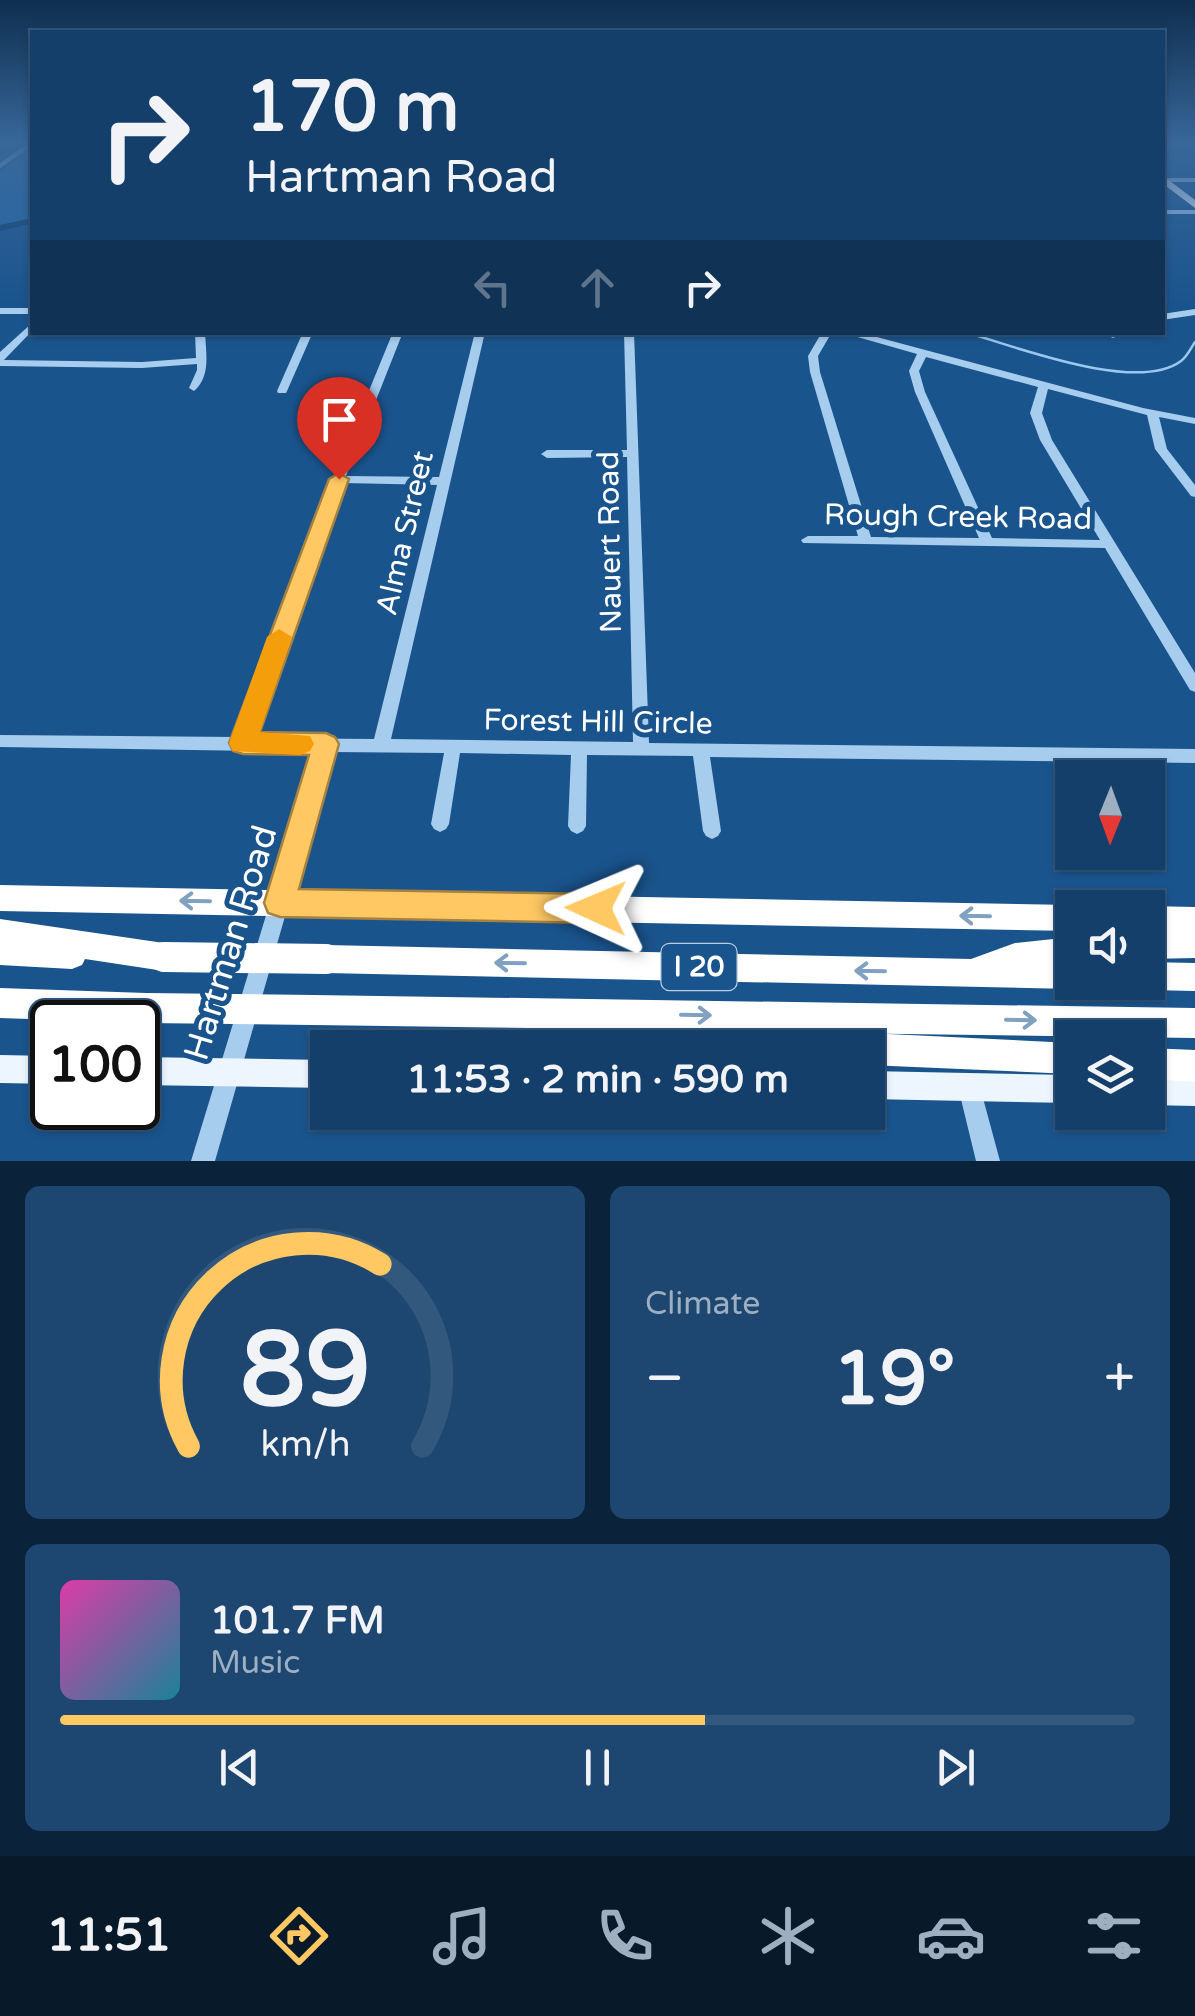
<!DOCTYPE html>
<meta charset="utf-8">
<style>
body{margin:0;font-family:"Varela Round",sans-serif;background:#1d4670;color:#f1f3f6;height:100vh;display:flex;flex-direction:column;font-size:38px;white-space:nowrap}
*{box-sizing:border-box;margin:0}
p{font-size:32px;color:#9dafc1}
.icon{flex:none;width:55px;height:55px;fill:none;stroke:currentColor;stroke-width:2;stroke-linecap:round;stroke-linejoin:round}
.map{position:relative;height:1161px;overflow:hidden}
.details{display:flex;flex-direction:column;gap:25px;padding:25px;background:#0b233a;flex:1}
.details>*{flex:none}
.top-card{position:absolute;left:30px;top:30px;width:1135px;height:305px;border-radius:0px;box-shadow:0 2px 8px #0004,0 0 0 2px #33587e;background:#143f6a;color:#f1f3f6;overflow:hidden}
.needle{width:65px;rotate:181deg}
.controls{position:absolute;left:1055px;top:760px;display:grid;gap:20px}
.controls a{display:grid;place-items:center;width:110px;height:110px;border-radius:0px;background:#143f6a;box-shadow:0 2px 8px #0004,0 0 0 2px #33587e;font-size:50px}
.speed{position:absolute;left:30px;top:1000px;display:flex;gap:20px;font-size:50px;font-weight:700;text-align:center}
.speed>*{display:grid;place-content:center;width:130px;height:130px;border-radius:50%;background:#143f6a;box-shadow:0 2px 8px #0004,0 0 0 2px #33587e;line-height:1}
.speed .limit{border:5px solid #111;border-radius:15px;background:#fff;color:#111}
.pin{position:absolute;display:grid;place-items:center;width:85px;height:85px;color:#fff;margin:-102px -42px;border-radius:50% 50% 50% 0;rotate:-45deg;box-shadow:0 0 10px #0007}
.pin .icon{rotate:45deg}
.me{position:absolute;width:110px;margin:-55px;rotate:271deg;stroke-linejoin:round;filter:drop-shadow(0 0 8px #0008)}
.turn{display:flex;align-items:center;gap:35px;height:210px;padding:0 50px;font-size:45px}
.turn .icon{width:130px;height:130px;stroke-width:2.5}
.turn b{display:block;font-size:70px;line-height:85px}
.lanes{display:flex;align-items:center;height:95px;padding:0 50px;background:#0003;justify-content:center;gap:50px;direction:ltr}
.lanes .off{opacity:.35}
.big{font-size:75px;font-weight:700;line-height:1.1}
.details .tile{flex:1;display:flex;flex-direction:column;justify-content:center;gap:15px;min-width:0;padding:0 35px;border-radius:15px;background:#1d4670}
.details .dial{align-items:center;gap:0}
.dial svg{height:260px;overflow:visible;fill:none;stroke:#33587e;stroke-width:7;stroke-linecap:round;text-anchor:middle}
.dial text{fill:#f1f3f6;stroke:none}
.song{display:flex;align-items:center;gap:30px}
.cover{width:120px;height:120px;border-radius:15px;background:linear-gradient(135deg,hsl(320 70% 55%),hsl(190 70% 35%))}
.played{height:10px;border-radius:5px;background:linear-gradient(90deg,#ffc863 60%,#33587e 60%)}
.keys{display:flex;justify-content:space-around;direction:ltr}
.heat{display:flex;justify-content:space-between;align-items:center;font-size:55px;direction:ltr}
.details .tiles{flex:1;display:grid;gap:25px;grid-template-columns:1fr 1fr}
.tile:last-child{grid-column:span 2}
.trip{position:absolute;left:310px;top:1030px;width:575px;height:100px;border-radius:0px;background:#143f6a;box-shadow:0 2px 8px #0004,0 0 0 2px #33587e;font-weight:700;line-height:100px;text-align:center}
.tab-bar{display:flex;height:160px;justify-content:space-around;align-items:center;background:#08192a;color:#9dafc1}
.tab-bar .icon{width:70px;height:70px}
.tab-bar .active{color:#ffc863}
.tab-bar b{font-size:45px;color:#f1f3f6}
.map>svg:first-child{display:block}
.green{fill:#2367a6}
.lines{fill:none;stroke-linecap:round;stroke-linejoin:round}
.stream{stroke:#99c7f0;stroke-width:2.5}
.river{fill:#113e6b;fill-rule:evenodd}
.minor{fill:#a6ccee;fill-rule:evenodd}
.major{fill:#edf5ff;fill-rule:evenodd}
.highway{fill:#fff;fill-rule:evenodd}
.highway-bridge{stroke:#fff;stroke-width:30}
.oneway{stroke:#81a1c0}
.route{fill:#ffc863;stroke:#a68240;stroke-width:2.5}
.slow{fill:#f59e0b}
.labels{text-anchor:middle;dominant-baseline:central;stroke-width:10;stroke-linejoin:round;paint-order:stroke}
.shield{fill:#1a548d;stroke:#baccdd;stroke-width:2.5}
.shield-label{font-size:28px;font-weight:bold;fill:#fff}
.street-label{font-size:30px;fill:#fff;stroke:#1a548d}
.near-street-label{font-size:35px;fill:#fff;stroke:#1a548d}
</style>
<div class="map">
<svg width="1195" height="1161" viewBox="0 0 1195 1161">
<rect width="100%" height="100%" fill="#1a548d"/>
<path class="green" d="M 32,148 L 32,225 L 0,230 L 0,171 Z"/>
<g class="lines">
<path class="stream" d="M 965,332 C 1014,346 1137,394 1181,361 C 1187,357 1191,348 1195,342"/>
<path class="river" d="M 32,218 L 32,224 L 0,231 L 0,225 Z"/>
<path class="minor" d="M 30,142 L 32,142 L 32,146 L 0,168 L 0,163 Z
M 1162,178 L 1195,178 L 1195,182 L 1164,182 Z
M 1162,210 L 1195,210 L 1195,214 L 1162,214 Z
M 0,308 L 32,308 L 32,314 L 0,314 Z
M 1195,309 L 1195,315 L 1162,320 L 1162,314 Z
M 32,323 L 32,331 L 4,360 L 142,362 L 196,358 L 195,332 L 205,332 C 206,354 211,376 194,391 L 189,388 L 197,370 L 197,364 L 142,368 L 0,366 L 0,352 Z
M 303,332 L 313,332 L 287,391 L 286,393 L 278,393 L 277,391 Z
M 393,332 L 403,332 L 346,476 L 439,477 L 475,332 L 485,332 L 391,739 L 633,742 L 627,457 L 547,458 L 541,454 L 547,450 L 627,450 L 624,332 L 634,332 L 649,743 L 1195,749 L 1195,763 L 710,757 L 721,831 L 718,836 L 712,839 L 706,836 L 703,831 L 693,756 L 587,755 L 586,826 L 583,831 L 577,834 L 571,831 L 568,826 L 571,755 L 460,753 L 449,824 L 446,829 L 440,832 L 434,829 L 431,824 L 444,753 L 332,752 L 215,1161 L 191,1161 L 316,752 L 0,747 L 0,735 L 237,737 L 316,520 ZM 343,483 L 437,485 L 374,739 L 253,738 Z
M 822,332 L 832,332 L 818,356 L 820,372 L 871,537 L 979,538 L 915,392 L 909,371 L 917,354 L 840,332 L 858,332 L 1143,408 L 1195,418 L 1195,424 L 1159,417 L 1167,449 L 1195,485 L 1195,497 L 1191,496 L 1155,449 L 1147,415 L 1048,389 L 1042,413 L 1052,440 L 1195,673 L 1195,692 L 1190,690 L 1105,548 L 803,543 L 801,540 L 808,536 L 858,536 L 810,372 L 808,356 ZM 926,357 L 1038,387 L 1030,413 L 1040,440 L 1100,540 L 992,538 L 925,392 L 919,371 Z
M 1108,332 L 1118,332 L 1120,336 L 1112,338 Z
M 969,1076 L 977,1079 L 980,1087 L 1000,1161 L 976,1161 L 958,1087 L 961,1079 Z"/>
<path class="major" d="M 1162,175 L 1195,200 L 1195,208 L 1162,183 Z
M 0,1055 L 52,1056 L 52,1084 L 0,1083 Z
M 138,1057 L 328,1060 L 328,1088 L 138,1085 Z
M 868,1071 L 1072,1075 L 1072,1103 L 868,1099 Z
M 1148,1077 L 1195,1078 L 1195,1106 L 1148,1105 Z"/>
<path class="highway" d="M 0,885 L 1072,905 L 1079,908 L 1072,908 L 1072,931 L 0,911 Z
M 1148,906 L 1195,907 L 1195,958 L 1148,959 L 1148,933 L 1152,932 L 1148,932 L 1148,908 L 1144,908 Z
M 0,919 L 164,943 L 174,947 L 178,957 L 174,967 L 164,971 L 85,959 L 82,965 L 72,969 L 0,965 Z
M 1072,937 L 1072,982 L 1083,982 L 1072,989 L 326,973 L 316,969 L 312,959 L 316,949 L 326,945 L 971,959 L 1015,943 Z
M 1148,962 L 1195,963 L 1195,991 L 1148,990 L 1138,986 L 1136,982 L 1148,982 Z
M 0,988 L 146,993 L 157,997 L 161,1008 L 157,1019 L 146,1023 L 0,1018 Z
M 313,995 L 1195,1008 L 1195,1038 L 829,1033 L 839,1037 L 843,1048 L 658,1048 L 608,1029 L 313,1025 L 302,1021 L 298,1010 L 302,999 Z
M 868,1033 L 1072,1043 L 1072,1074 L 868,1065 L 868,1048 L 853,1048 L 857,1038 Z
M 1148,1048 L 1195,1050 L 1195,1082 L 1148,1079 Z"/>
<path class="highway-bridge" d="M 164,957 L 326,959
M 146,1008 L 313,1010"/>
</g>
<defs><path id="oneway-shaft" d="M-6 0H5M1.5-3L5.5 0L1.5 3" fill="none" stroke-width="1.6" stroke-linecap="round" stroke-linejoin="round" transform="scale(2.5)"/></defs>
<g class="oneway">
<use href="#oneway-shaft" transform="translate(195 901) rotate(-179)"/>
<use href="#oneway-shaft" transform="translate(975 916) rotate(-179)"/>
<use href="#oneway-shaft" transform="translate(510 963) rotate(-179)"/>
<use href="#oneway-shaft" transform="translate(870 971) rotate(-179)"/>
<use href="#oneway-shaft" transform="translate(696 1015) rotate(1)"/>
<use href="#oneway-shaft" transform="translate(1021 1020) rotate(1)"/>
</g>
<linearGradient id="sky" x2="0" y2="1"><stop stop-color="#0e2e4e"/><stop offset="0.47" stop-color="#38679a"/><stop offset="1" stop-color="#38679a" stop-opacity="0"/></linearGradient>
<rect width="1195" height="304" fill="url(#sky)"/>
<path class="route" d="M 339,473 L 349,479 L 260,732 L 326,733 L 335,737 L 339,744 L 299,889 L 596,894 L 607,898 L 611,908 L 607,919 L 596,923 L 280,917 L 268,913 L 264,903 L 309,755 L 243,754 L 233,751 L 229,743 L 329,479 Z"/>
<path class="slow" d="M 279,629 L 292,637 L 260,732 L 310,736 L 314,744 L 310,751 L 300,755 L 233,751 L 229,743 L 267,637 Z"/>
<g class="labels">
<rect class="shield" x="661.5" y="944" width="75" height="46" rx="8"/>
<g class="shield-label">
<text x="699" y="967">I 20</text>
</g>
<g class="street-label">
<text transform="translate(958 517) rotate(1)">Rough Creek Road</text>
<text transform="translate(405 533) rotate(-77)">Alma Street</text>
<text transform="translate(610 542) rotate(-91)">Nauert Road</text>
<text transform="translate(598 722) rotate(1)">Forest Hill Circle</text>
</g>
<g class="near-street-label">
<text transform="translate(231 943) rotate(-73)">Hartman Road</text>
</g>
</g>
</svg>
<div class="controls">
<a><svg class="needle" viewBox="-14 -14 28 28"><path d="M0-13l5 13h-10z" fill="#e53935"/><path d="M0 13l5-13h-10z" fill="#9dafc1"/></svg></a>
<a><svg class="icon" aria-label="sound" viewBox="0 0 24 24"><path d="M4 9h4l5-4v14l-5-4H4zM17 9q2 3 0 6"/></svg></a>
<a><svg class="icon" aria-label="layers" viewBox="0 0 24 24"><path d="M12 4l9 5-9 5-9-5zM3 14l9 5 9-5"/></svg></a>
</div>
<div class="speed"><div class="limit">100</div></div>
<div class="pin" style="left:339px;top:479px;background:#d93025"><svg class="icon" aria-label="arrive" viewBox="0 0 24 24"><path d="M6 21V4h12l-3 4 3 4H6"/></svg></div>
<svg class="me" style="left:596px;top:908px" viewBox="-20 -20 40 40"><path d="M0-17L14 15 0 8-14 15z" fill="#ffc863" stroke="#fff" stroke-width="4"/></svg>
<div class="trip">11:53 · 2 min · 590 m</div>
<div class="top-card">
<div class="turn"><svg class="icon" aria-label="right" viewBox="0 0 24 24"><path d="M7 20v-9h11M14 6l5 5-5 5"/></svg><div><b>170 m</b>Hartman Road</div></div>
<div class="lanes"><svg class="icon off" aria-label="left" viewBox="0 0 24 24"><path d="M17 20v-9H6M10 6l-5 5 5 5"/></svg><svg class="icon off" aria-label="ahead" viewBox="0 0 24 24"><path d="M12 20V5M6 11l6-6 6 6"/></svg><svg class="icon" aria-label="right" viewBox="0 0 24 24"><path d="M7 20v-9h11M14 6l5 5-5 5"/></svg></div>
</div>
</div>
<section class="details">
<div class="tiles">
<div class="tile dial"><svg viewBox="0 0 100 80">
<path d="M14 69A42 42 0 1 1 86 69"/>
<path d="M14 69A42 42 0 0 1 73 13" stroke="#ffc863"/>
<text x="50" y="56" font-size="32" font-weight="700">89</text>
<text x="50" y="72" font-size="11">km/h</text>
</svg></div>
<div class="tile"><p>Climate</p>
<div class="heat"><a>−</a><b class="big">19°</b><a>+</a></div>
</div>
<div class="tile">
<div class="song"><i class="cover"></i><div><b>101.7 FM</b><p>Music</p></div></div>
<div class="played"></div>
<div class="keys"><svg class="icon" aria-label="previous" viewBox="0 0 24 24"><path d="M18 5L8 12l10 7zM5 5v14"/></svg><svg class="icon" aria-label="pause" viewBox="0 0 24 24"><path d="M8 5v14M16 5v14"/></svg><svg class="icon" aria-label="next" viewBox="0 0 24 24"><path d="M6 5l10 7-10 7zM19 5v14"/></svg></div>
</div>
</div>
</section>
<nav class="tab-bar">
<b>11:51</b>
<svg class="icon active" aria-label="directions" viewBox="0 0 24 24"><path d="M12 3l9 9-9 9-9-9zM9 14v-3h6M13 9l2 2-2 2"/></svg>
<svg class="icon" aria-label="music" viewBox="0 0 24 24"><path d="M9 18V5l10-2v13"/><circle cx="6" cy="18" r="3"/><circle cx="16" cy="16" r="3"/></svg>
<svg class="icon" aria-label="phone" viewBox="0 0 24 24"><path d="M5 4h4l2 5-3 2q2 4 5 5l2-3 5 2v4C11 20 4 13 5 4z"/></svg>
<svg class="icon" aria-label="climate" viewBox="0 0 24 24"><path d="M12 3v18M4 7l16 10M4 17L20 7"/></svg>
<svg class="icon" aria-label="car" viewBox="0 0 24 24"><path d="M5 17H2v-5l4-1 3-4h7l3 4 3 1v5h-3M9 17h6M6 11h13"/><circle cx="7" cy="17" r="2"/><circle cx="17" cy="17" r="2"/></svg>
<svg class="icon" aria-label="filters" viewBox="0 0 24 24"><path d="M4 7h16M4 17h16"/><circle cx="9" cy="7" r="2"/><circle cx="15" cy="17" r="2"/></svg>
</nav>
